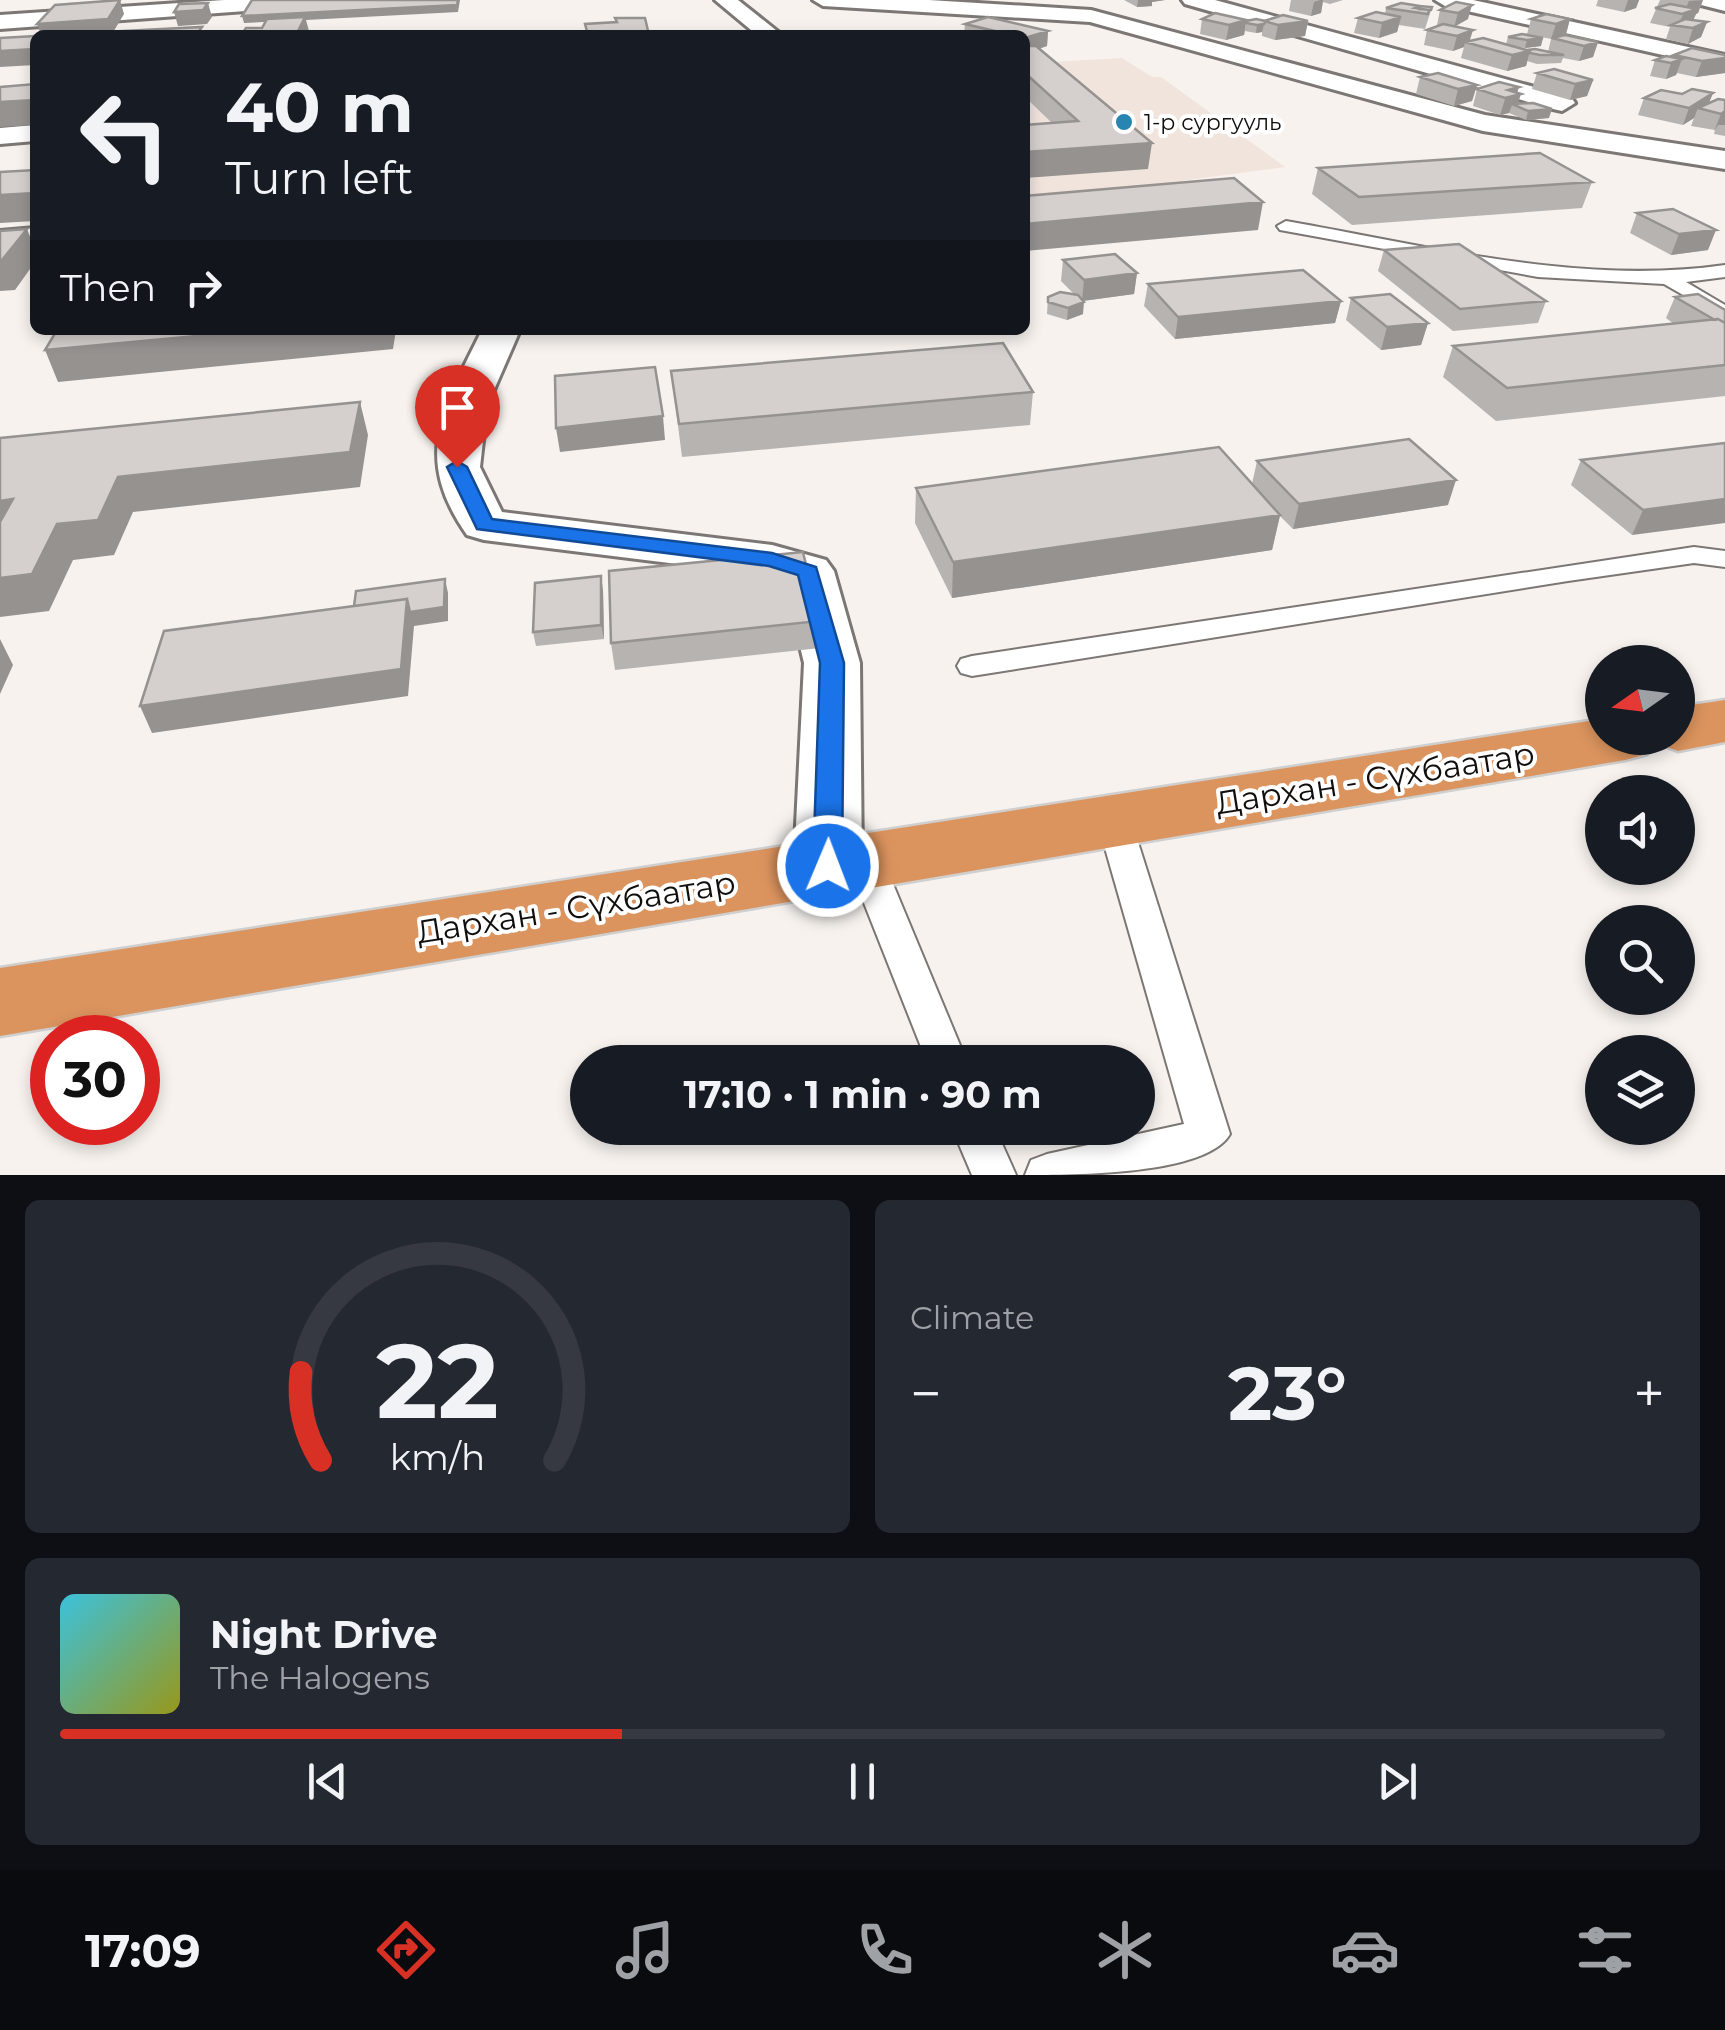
<!DOCTYPE html>
<meta charset="utf-8">
<style>
body{margin:0;font-family:Montserrat,sans-serif;background:#242831;color:#f1f3f6;height:100vh;display:flex;flex-direction:column;font-size:38px;white-space:nowrap}
*{box-sizing:border-box;margin:0}
p{font-size:32px;color:#9ea1a6}
.icon{flex:none;width:55px;height:55px;fill:none;stroke:currentColor;stroke-width:2;stroke-linecap:round;stroke-linejoin:round}
.map{position:relative;height:1175px;overflow:hidden}
.sheet{display:flex;flex-direction:column;gap:25px;padding:25px;background:#0d0f14;flex:1}
.sheet>*{flex:none}
.top-card{position:absolute;left:30px;top:30px;width:1000px;height:305px;border-radius:15px;box-shadow:0 5px 15px #0003;background:#171b24;color:#f1f3f6;overflow:hidden}
.needle{width:65px;rotate:256deg}
.controls{position:absolute;left:1585px;top:645px;display:grid;gap:20px}
.controls a{display:grid;place-items:center;width:110px;height:110px;border-radius:50%;background:#171b24;box-shadow:0 5px 15px #0003;font-size:50px}
.speed{position:absolute;left:30px;top:1015px;display:flex;gap:20px;font-size:50px;font-weight:700;text-align:center}
.speed>*{display:grid;place-content:center;width:130px;height:130px;border-radius:50%;background:#171b24;box-shadow:0 5px 15px #0003;line-height:1}
.speed .limit{border:15px solid #d22;background:#fff;color:#111}
.pin{position:absolute;display:grid;place-items:center;width:85px;height:85px;color:#fff;margin:-102px -42px;border-radius:50% 50% 50% 0;rotate:-45deg;box-shadow:0 0 10px #0007}
.pin .icon{rotate:45deg}
.me{position:absolute;width:110px;margin:-55px;rotate:1deg;stroke-linejoin:round;filter:drop-shadow(0 0 8px #0008)}
.turn{display:flex;align-items:center;gap:35px;height:210px;padding:0 30px;font-size:45px}
.turn .icon{width:130px;height:130px;stroke-width:2.5}
.turn b{display:block;font-size:70px;line-height:85px}
.then{display:flex;align-items:center;height:95px;padding:0 30px;background:#0003;gap:20px;font-size:38px}
.big{font-size:75px;font-weight:700;line-height:1.1}
.sheet .tile{flex:1;display:flex;flex-direction:column;justify-content:center;gap:15px;min-width:0;padding:0 35px;border-radius:15px;background:#242831}
.sheet .dial{align-items:center;gap:0}
.dial svg{height:260px;overflow:visible;fill:none;stroke:#363941;stroke-width:7;stroke-linecap:round;text-anchor:middle}
.dial text{fill:#f1f3f6;stroke:none}
.song{display:flex;align-items:center;gap:30px}
.cover{width:120px;height:120px;border-radius:15px;background:linear-gradient(135deg,hsl(190 70% 55%),hsl(60 70% 35%))}
.played{height:10px;border-radius:5px;background:linear-gradient(90deg,#d93025 35%,#363941 35%)}
.keys{display:flex;justify-content:space-around;direction:ltr}
.heat{display:flex;justify-content:space-between;align-items:center;font-size:55px;direction:ltr}
.sheet .tiles{flex:1;display:grid;gap:25px;grid-template-columns:1fr 1fr}
.tile:last-child{grid-column:span 2}
.trip{position:absolute;left:570px;top:1045px;width:585px;height:100px;border-radius:50px;background:#171b24;box-shadow:0 5px 15px #0003;font-weight:700;line-height:100px;text-align:center}
.menu{display:flex;height:160px;justify-content:space-around;align-items:center;background:#090b0e;color:#9ea1a6}
.menu .icon{width:70px;height:70px}
.menu .active{color:#d93025}
.menu b{font-size:45px;color:#f1f3f6}
.map>svg:first-child{display:block}
.built{fill:#f0e4dd}
.lines{fill:none;stroke-linecap:round;stroke-linejoin:round}
.service-casing{stroke:#7c7774;stroke-width:4}
.minor-casing{stroke:#7c7774;stroke-width:6}
.trunk-casing{stroke:#cfcfcf;stroke-width:5}
.service{fill:#fff;fill-rule:evenodd}
.minor{fill:#fff;fill-rule:evenodd}
.trunk{fill:#dc945e;fill-rule:evenodd}
.wall{fill:#b7b3b0}
.shaded-wall{fill:#959290}
.building{fill:#d5d0cd;stroke:#959290;stroke-width:2.5}
.route{fill:#1a73e8;stroke:#114b97;stroke-width:2.5}
.poi-dot{fill:#2884b1;stroke:#fff;stroke-width:4}
.labels{text-anchor:middle;dominant-baseline:central;stroke-width:8;stroke-linejoin:round;paint-order:stroke}
.far-poi-label{font-size:22px;fill:#110f0e;stroke:#fff;text-anchor:start}
.near-street-label{font-size:32px;fill:#110f0e;stroke:#fff}
</style>
<div class="map">
<svg width="1725" height="1175" viewBox="0 0 1725 1175">
<rect width="100%" height="100%" fill="#f7f2ee"/>
<path class="built" d="M 1025,58 L 1034,63 L 1122,58 L 1152,77 L 1161,77 L 1285,167 L 1172,182 L 1175,190 L 1025,202 Z"/>
<g class="lines">
<g class="service-casing">
<path id="service" d="M 1286,221 C 1430,246 1579,286 1725,265 L 1725,277 L 1686,282 L 1725,305 L 1725,319 L 1664,284 L 1538,277 L 1280,230 L 1277,226 Z
M 1694,547 L 1725,551 L 1725,567 L 1694,563 L 1568,581 L 972,676 L 961,673 L 957,666 L 961,659 L 972,656 Z
M 1114,807 L 1126,811 L 1131,820 L 1230,1134 C 1207,1175 1074,1175 1025,1175 L 1031,1160 L 1047,1154 L 1184,1124 L 1097,820 L 1102,811 Z
M 865,846 L 877,850 L 883,860 L 967,1062 L 927,1062 L 847,860 L 853,850 Z
M 952,1128 L 995,1128 L 1016,1175 L 972,1175 Z"/>
</g>
<g class="minor-casing">
<path id="minor" d="M 224,0 L 324,0 L 314,6 L 0,29 L 0,15 Z
M 715,0 L 738,0 L 782,35 L 757,35 Z
M 813,0 L 929,0 L 1091,10 L 1485,115 L 1725,151 L 1725,169 L 1483,131 L 1090,22 L 823,6 Z
M 1182,0 L 1215,0 L 1571,97 L 1575,103 L 1562,111 L 1553,109 L 1185,4 Z
M 1435,0 L 1473,0 L 1725,55 L 1725,69 L 1445,6 Z
M 1694,0 L 1725,0 L 1725,11 L 1697,4 Z
M 35,125 L 35,141 L 0,144 L 0,128 Z
M 35,228 L 35,248 L 0,251 L 0,231 Z
M 482,330 L 520,330 L 487,406 L 480,467 L 502,512 L 772,545 L 826,560 L 834,571 L 860,663 L 862,866 L 852,885 L 828,892 L 804,885 L 794,866 L 804,663 L 784,580 L 766,575 L 484,540 L 467,535 C 411,455 444,408 482,330 Z"/>
</g>
<g class="trunk-casing">
<path id="trunk" d="M 1725,700 L 1725,742 L 1678,751 L 1654,742 L 1647,754 L 1625,760 L 0,1036 L 0,968 L 1602,719 L 1602,738 L 1678,738 L 1678,707 Z"/>
</g>
<use href="#service" class="service"/>
<use href="#minor" class="minor"/>
<use href="#trunk" class="trunk"/>
</g>
<path class="wall" d="M 1124,0 L 1165,0 L 1152,2 L 1152,6 L 1137,7 Z
M 1291,0 L 1343,0 L 1330,4 L 1323,2 L 1321,13 L 1311,16 L 1289,11 Z
M 1598,0 L 1639,0 L 1636,8 L 1624,12 L 1596,6 Z
M 1660,0 L 1703,0 L 1698,13 L 1696,14 L 1693,20 L 1707,22 L 1701,37 L 1688,44 L 1666,39 L 1670,27 L 1650,23 Z
M 1456,2 L 1468,19 L 1455,26 L 1470,41 L 1506,44 L 1508,37 L 1522,34 L 1541,46 L 1525,48 L 1514,46 L 1527,50 L 1548,52 L 1551,39 L 1527,34 L 1531,19 L 1570,19 L 1566,34 L 1556,37 L 1598,42 L 1593,57 L 1579,61 L 1563,58 L 1561,63 L 1537,64 L 1527,61 L 1526,66 L 1507,71 L 1461,58 L 1464,47 L 1453,51 L 1424,45 L 1427,30 L 1440,25 L 1437,25 L 1440,10 Z
M 1419,6 L 1432,7 L 1425,29 L 1399,25 L 1397,32 L 1379,38 L 1354,33 L 1358,18 L 1385,14 L 1386,8 Z
M 1202,19 L 1246,21 L 1308,21 L 1305,36 L 1275,40 L 1262,36 L 1262,32 L 1256,33 L 1245,31 L 1244,35 L 1226,40 L 1200,34 Z
M 965,24 L 1048,31 L 1047,46 L 1039,49 L 1148,169 L 1052,123 L 1025,97 L 1025,35 L 964,35 Z
M 1674,55 L 1725,55 L 1725,73 L 1696,77 L 1677,73 L 1676,75 L 1666,79 L 1650,76 L 1655,60 L 1673,58 Z
M 1537,73 L 1593,80 L 1587,96 L 1570,100 L 1532,89 Z
M 1420,77 L 1477,85 L 1472,101 L 1454,106 L 1416,94 Z
M 1519,87 L 1517,93 L 1518,104 L 1549,118 L 1526,120 L 1509,113 L 1500,115 L 1473,106 L 1477,89 Z
M 1713,93 L 1709,103 L 1725,100 L 1725,136 L 1714,134 L 1715,130 L 1691,126 L 1694,118 L 1683,125 L 1638,115 L 1644,98 Z
M 1318,168 L 1592,182 L 1582,208 L 1352,225 L 1312,194 Z
M 1673,209 L 1708,250 L 1671,255 L 1630,233 L 1637,213 Z
M 1384,250 L 1546,301 L 1538,323 L 1453,331 L 1378,271 Z
M 1063,260 L 1137,273 L 1134,294 L 1083,301 L 1083,314 L 1067,320 L 1047,314 L 1048,297 L 1074,294 L 1061,281 Z
M 1148,284 L 1341,301 L 1335,323 L 1175,339 L 1144,306 Z
M 1675,297 L 1725,310 L 1725,396 L 1496,421 L 1443,377 L 1453,346 L 1674,324 L 1666,318 Z
M 1351,298 L 1428,323 L 1421,345 L 1381,350 L 1346,320 Z
M 668,330 L 705,330 L 669,333 Z
M 671,371 L 1033,392 L 1030,425 L 682,457 Z
M 1725,443 L 1632,535 L 1571,485 L 1581,460 Z
M 1257,461 L 1448,505 L 1293,529 L 1280,516 L 1272,550 L 952,598 L 915,523 L 916,488 L 1252,484 Z
M 603,590 L 604,639 L 536,646 L 533,632 Z
M 819,621 L 820,648 L 615,670 L 611,643 Z"/>
<path class="shaded-wall" d="M 120,0 L 124,14 L 112,34 L 41,35 L 37,24 Z
M 460,0 L 458,12 L 306,20 L 309,31 L 307,35 L 296,35 L 303,20 L 244,23 L 242,16 Z
M 1138,0 L 1165,0 L 1152,2 L 1152,6 L 1137,7 Z
M 1320,0 L 1323,0 L 1321,13 L 1311,16 L 1314,2 Z
M 1628,0 L 1639,0 L 1636,8 L 1624,12 Z
M 1703,0 L 1698,13 L 1696,14 L 1692,23 L 1678,26 L 1689,1 Z
M 208,3 L 212,17 L 207,24 L 178,26 L 174,12 Z
M 1472,5 L 1468,19 L 1454,27 L 1458,13 Z
M 1401,17 L 1397,32 L 1379,38 L 1382,23 Z
M 1570,19 L 1566,34 L 1551,39 L 1556,24 Z
M 1246,20 L 1244,35 L 1226,40 L 1229,25 Z
M 1308,21 L 1305,36 L 1275,40 L 1278,25 Z
M 1707,22 L 1701,37 L 1688,44 L 1693,28 Z
M 1264,24 L 1262,32 L 1256,33 L 1257,25 Z
M 1473,30 L 1469,43 L 1465,42 L 1464,47 L 1453,51 L 1457,36 Z
M 1048,31 L 1047,46 L 1025,53 L 1025,38 Z
M 1543,38 L 1541,46 L 1525,48 L 1527,40 Z
M 1598,42 L 1593,57 L 1579,61 L 1584,46 Z
M 35,49 L 35,65 L 0,67 L 0,51 Z
M 1530,51 L 1526,66 L 1507,71 L 1512,55 Z
M 1725,58 L 1725,73 L 1696,77 L 1702,61 Z
M 1682,59 L 1676,75 L 1666,79 L 1671,63 Z
M 1593,80 L 1587,96 L 1570,100 L 1575,84 Z
M 1477,85 L 1472,101 L 1454,106 L 1458,89 Z
M 1519,87 L 1516,95 L 1521,94 L 1517,106 L 1512,105 L 1509,113 L 1500,115 L 1508,90 Z
M 1713,93 L 1706,110 L 1698,108 L 1694,118 L 1683,125 L 1689,108 Z
M 35,100 L 35,125 L 0,127 L 0,102 Z
M 1552,109 L 1549,118 L 1526,120 L 1528,111 Z
M 1725,111 L 1725,125 L 1718,125 L 1714,131 L 1721,114 Z
M 1152,143 L 1148,169 L 1025,178 L 1025,152 Z
M 35,193 L 35,221 L 0,223 L 0,195 Z
M 1263,202 L 1258,230 L 1025,251 L 1025,224 Z
M 27,229 L 35,249 L 35,262 L 15,290 L 0,291 L 0,261 Z
M 1716,230 L 1708,250 L 1671,255 L 1679,234 Z
M 1137,273 L 1134,294 L 1082,301 L 1084,280 Z
M 1341,301 L 1335,323 L 1175,339 L 1178,317 Z
M 1084,302 L 1083,314 L 1067,320 L 1068,308 Z
M 1428,323 L 1421,345 L 1381,350 L 1387,327 Z
M 262,330 L 396,330 L 393,349 L 58,382 L 45,350 Z
M 360,402 L 368,435 L 360,487 L 133,512 L 114,555 L 73,560 L 49,611 L 0,617 L 0,578 L 57,524 L 118,477 Z
M 663,416 L 665,440 L 560,452 L 556,428 Z
M 1456,480 L 1448,505 L 1293,529 L 1299,504 Z
M 13,499 L 0,538 L 0,501 Z
M 1725,499 L 1725,523 L 1632,535 L 1643,510 Z
M 1280,515 L 1272,550 L 952,598 L 953,562 Z
M 601,576 L 603,590 L 604,639 L 601,625 Z
M 445,579 L 448,593 L 448,621 L 414,626 L 408,696 L 152,733 L 140,706 L 407,599 Z
M 0,639 L 13,665 L 0,694 Z"/>
<path class="building" d="M 120,0 L 108,19 L 37,24 L 55,5 Z
M 252,0 L 458,0 L 457,5 L 242,16 Z
M 1456,2 L 1472,5 L 1458,13 L 1440,10 Z
M 208,3 L 203,10 L 174,12 L 179,4 Z
M 1401,3 L 1420,6 L 1415,8 L 1429,10 L 1428,14 L 1386,8 Z
M 1670,4 L 1697,9 L 1682,14 L 1655,8 Z
M 1419,6 L 1432,7 L 1431,10 L 1419,9 Z
M 1376,12 L 1401,17 L 1382,23 L 1358,18 Z
M 1215,13 L 1246,20 L 1229,25 L 1202,19 Z
M 1546,14 L 1570,19 L 1556,24 L 1531,19 Z
M 1283,15 L 1308,21 L 1278,25 L 1264,21 Z
M 305,17 L 296,35 L 242,34 L 246,28 L 262,28 L 267,19 Z
M 988,17 L 1048,31 L 1025,38 L 1025,35 L 1012,35 L 965,24 Z
M 615,18 L 645,18 L 649,35 L 588,35 L 585,24 L 617,22 Z
M 1256,19 L 1266,21 L 1264,24 L 1257,25 L 1246,23 L 1246,21 Z
M 1685,19 L 1707,22 L 1693,28 L 1671,25 Z
M 1443,24 L 1473,30 L 1457,36 L 1427,30 Z
M 202,27 L 196,35 L 47,35 Z
M 1522,34 L 1543,38 L 1527,40 L 1508,37 Z
M 1565,35 L 1598,42 L 1584,46 L 1552,38 Z
M 35,36 L 35,49 L 0,51 L 0,38 Z
M 1483,38 L 1530,51 L 1512,55 L 1465,42 Z
M 1025,46 L 1036,46 L 1152,143 L 1025,152 L 1025,125 L 1078,121 L 1025,73 Z
M 1692,48 L 1725,55 L 1725,58 L 1702,61 L 1674,55 Z
M 1535,49 L 1564,55 L 1540,55 L 1530,53 L 1530,51 L 1527,50 Z
M 1666,56 L 1682,59 L 1671,63 L 1655,60 Z
M 1554,69 L 1593,80 L 1575,84 L 1537,73 Z
M 1438,73 L 1477,85 L 1458,89 L 1420,77 Z
M 1499,82 L 1519,87 L 1508,90 L 1521,94 L 1505,98 L 1477,89 Z
M 35,84 L 35,100 L 0,102 L 0,87 Z
M 1692,89 L 1713,93 L 1689,108 L 1644,98 L 1661,90 L 1682,94 Z
M 1718,99 L 1725,100 L 1725,111 L 1721,114 L 1698,108 Z
M 1533,103 L 1552,109 L 1528,111 L 1512,104 Z
M 1540,153 L 1592,182 L 1359,197 L 1318,168 Z
M 35,170 L 35,193 L 0,195 L 0,172 Z
M 1234,178 L 1263,202 L 1025,224 L 1025,196 Z
M 1673,209 L 1716,230 L 1679,234 L 1637,213 Z
M 27,229 L 2,260 L 0,261 L 0,231 Z
M 1459,244 L 1546,301 L 1460,309 L 1384,250 Z
M 1115,254 L 1137,273 L 1084,280 L 1063,260 Z
M 1303,270 L 1341,301 L 1178,317 L 1148,284 Z
M 1060,292 L 1078,295 L 1084,302 L 1068,308 L 1048,302 L 1048,297 Z
M 1390,294 L 1428,323 L 1387,327 L 1351,298 Z
M 1698,294 L 1725,310 L 1725,323 L 1718,319 L 1715,320 L 1675,297 Z
M 1718,319 L 1725,323 L 1725,365 L 1507,388 L 1453,346 Z
M 57,330 L 262,330 L 45,350 Z
M 1003,343 L 1033,392 L 679,424 L 671,371 Z
M 655,367 L 663,416 L 556,428 L 555,376 Z
M 360,402 L 350,452 L 118,477 L 98,520 L 57,524 L 32,574 L 0,578 L 0,522 L 13,499 L 0,501 L 0,438 Z
M 1409,439 L 1456,480 L 1299,504 L 1257,461 Z
M 1725,443 L 1725,499 L 1643,510 L 1581,460 Z
M 1219,447 L 1280,515 L 953,562 L 916,488 Z
M 803,552 L 819,621 L 611,643 L 609,571 Z
M 601,576 L 601,625 L 533,632 L 535,583 Z
M 445,579 L 444,607 L 410,612 L 407,599 L 354,606 L 356,591 Z
M 407,599 L 401,669 L 140,706 L 164,631 Z"/>
<path class="route" d="M 457,461 L 467,467 L 492,519 L 772,553 L 816,567 L 844,663 L 842,866 L 838,875 L 828,878 L 817,875 L 813,866 L 820,663 L 798,575 L 769,566 L 477,529 L 447,467 Z"/>
<circle class="poi-dot" cx="1124" cy="122" r="10"/>
<g class="labels">
<g class="far-poi-label">
<text x="1144" y="122">1-р сургууль</text>
</g>
<g class="near-street-label">
<text transform="translate(1375 778) rotate(-9)">Дархан - Сүхбаатар</text>
<text transform="translate(576 907) rotate(-9)">Дархан - Сүхбаатар</text>
</g>
</g>
</svg>
<div class="controls">
<a><svg class="needle" viewBox="-14 -14 28 28"><path d="M0-13l5 13h-10z" fill="#e53935"/><path d="M0 13l5-13h-10z" fill="#9ea1a6"/></svg></a>
<a><svg class="icon" aria-label="sound" viewBox="0 0 24 24"><path d="M4 9h4l5-4v14l-5-4H4zM17 9q2 3 0 6"/></svg></a>
<a><svg class="icon" aria-label="search" viewBox="0 0 24 24"><circle cx="10" cy="10" r="6"/><path d="M15 15l6 6"/></svg></a>
<a><svg class="icon" aria-label="layers" viewBox="0 0 24 24"><path d="M12 4l9 5-9 5-9-5zM3 14l9 5 9-5"/></svg></a>
</div>
<div class="speed"><div class="limit">30</div></div>
<div class="pin" style="left:457px;top:467px;background:#d93025"><svg class="icon" aria-label="arrive" viewBox="0 0 24 24"><path d="M6 21V4h12l-3 4 3 4H6"/></svg></div>
<svg class="me" style="left:828px;top:866px" viewBox="-20 -20 40 40"><circle r="17" fill="#1a73e8" stroke="#fff" stroke-width="3"/><path d="M0-11L8 9 0 5-8 9z" fill="#fff"/></svg>
<div class="trip">17:10 · 1 min · 90 m</div>
<div class="top-card">
<div class="turn"><svg class="icon" aria-label="left" viewBox="0 0 24 24"><path d="M17 20v-9H6M10 6l-5 5 5 5"/></svg><div><b>40 m</b>Turn left</div></div>
<div class="then">Then<svg class="icon" aria-label="right" viewBox="0 0 24 24"><path d="M7 20v-9h11M14 6l5 5-5 5"/></svg></div>
</div>
</div>
<section class="sheet">
<div class="tiles">
<div class="tile dial"><svg viewBox="0 0 100 80">
<path d="M14 69A42 42 0 1 1 86 69"/>
<path d="M14 69A42 42 0 0 1 8 42" stroke="#d93025"/>
<text x="50" y="56" font-size="32" font-weight="700">22</text>
<text x="50" y="72" font-size="11">km/h</text>
</svg></div>
<div class="tile"><p>Climate</p>
<div class="heat"><a>−</a><b class="big">23°</b><a>+</a></div>
</div>
<div class="tile">
<div class="song"><i class="cover"></i><div><b>Night Drive</b><p>The Halogens</p></div></div>
<div class="played"></div>
<div class="keys"><svg class="icon" aria-label="previous" viewBox="0 0 24 24"><path d="M18 5L8 12l10 7zM5 5v14"/></svg><svg class="icon" aria-label="pause" viewBox="0 0 24 24"><path d="M8 5v14M16 5v14"/></svg><svg class="icon" aria-label="next" viewBox="0 0 24 24"><path d="M6 5l10 7-10 7zM19 5v14"/></svg></div>
</div>
</div>
</section>
<nav class="menu">
<b>17:09</b>
<svg class="icon active" aria-label="directions" viewBox="0 0 24 24"><path d="M12 3l9 9-9 9-9-9zM9 14v-3h6M13 9l2 2-2 2"/></svg>
<svg class="icon" aria-label="music" viewBox="0 0 24 24"><path d="M9 18V5l10-2v13"/><circle cx="6" cy="18" r="3"/><circle cx="16" cy="16" r="3"/></svg>
<svg class="icon" aria-label="phone" viewBox="0 0 24 24"><path d="M5 4h4l2 5-3 2q2 4 5 5l2-3 5 2v4C11 20 4 13 5 4z"/></svg>
<svg class="icon" aria-label="climate" viewBox="0 0 24 24"><path d="M12 3v18M4 7l16 10M4 17L20 7"/></svg>
<svg class="icon" aria-label="car" viewBox="0 0 24 24"><path d="M5 17H2v-5l4-1 3-4h7l3 4 3 1v5h-3M9 17h6M6 11h13"/><circle cx="7" cy="17" r="2"/><circle cx="17" cy="17" r="2"/></svg>
<svg class="icon" aria-label="filters" viewBox="0 0 24 24"><path d="M4 7h16M4 17h16"/><circle cx="9" cy="7" r="2"/><circle cx="15" cy="17" r="2"/></svg>
</nav>
